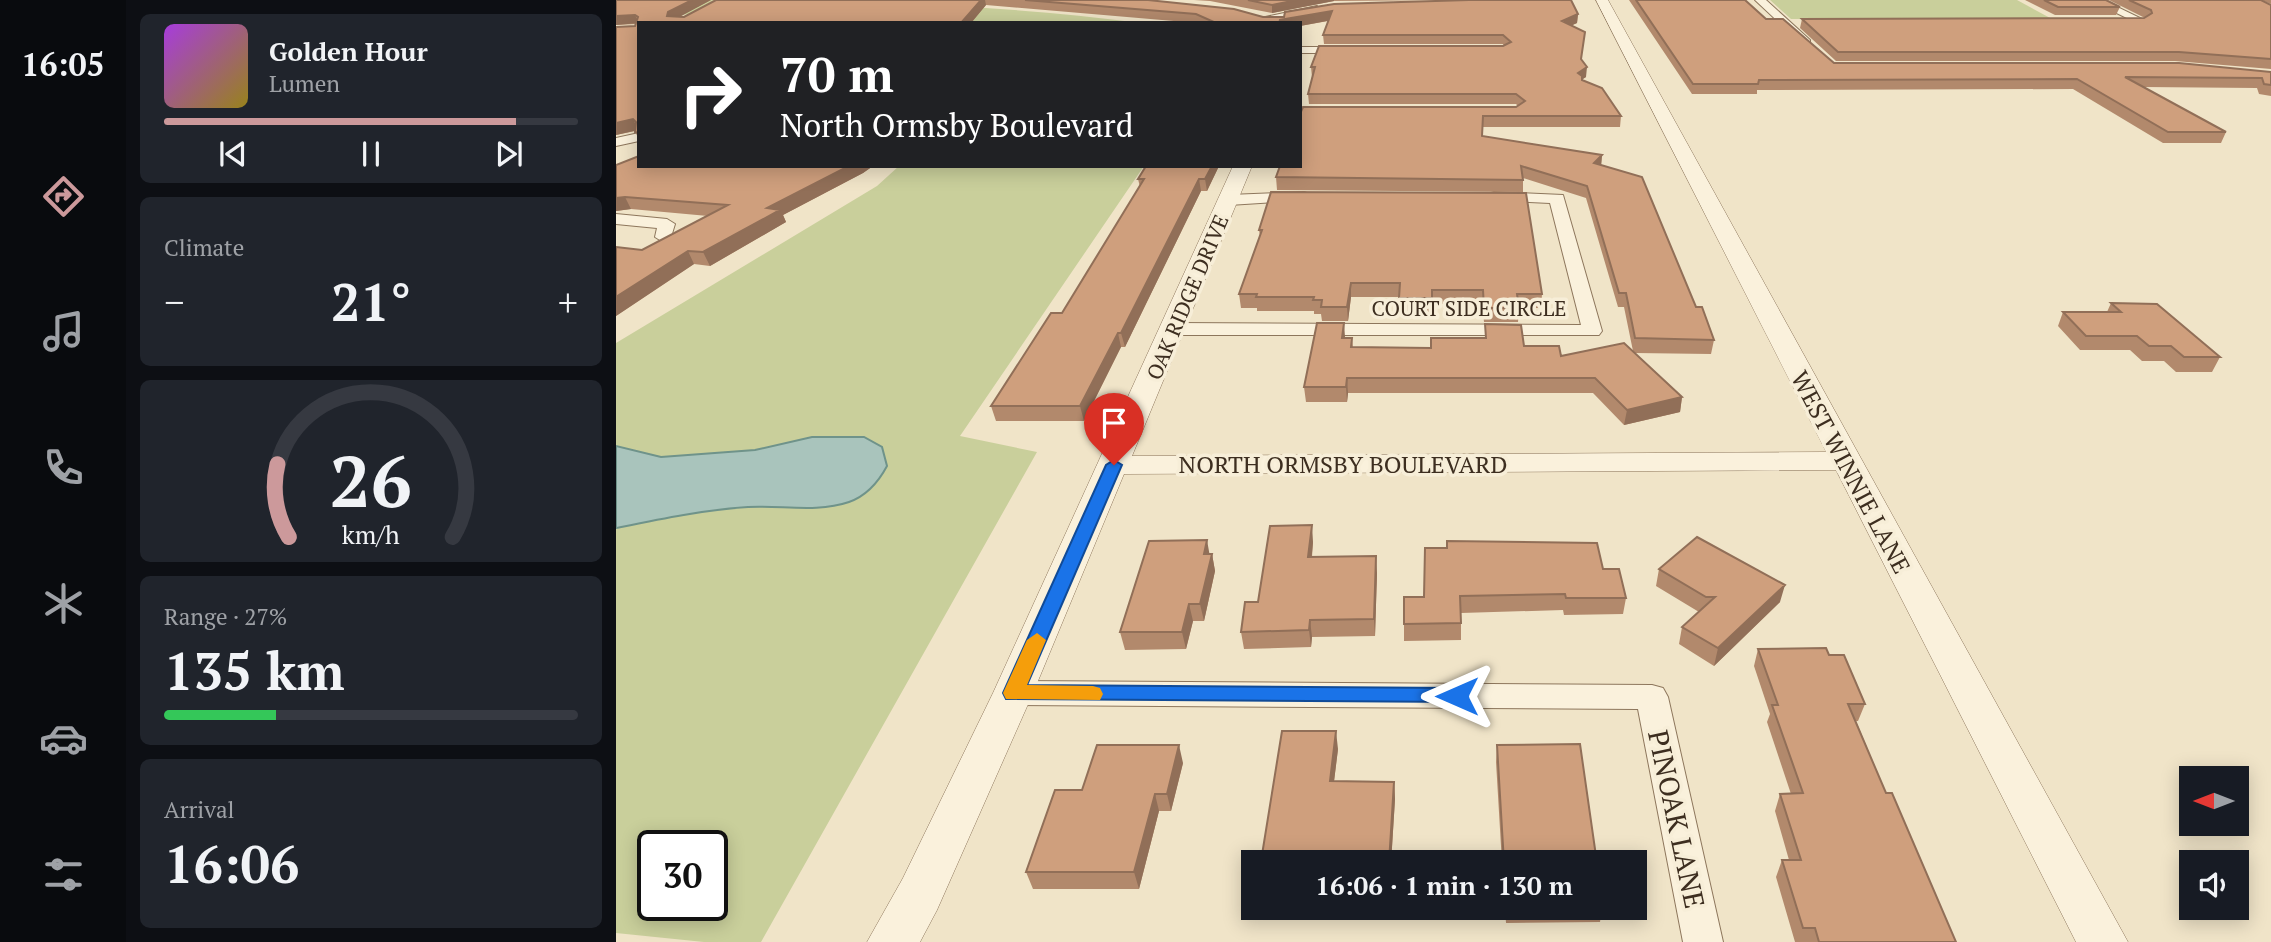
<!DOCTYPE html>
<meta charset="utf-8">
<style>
body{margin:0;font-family:"PT Serif",serif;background:#20242c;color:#f1f3f6;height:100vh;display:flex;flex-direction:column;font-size:26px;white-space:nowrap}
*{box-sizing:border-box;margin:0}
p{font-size:23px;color:#9ea1a6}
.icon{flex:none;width:38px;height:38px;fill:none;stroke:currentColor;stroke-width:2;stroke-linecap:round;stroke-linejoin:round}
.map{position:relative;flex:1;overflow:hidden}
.panel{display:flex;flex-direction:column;gap:14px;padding:14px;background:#0d0f14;width:490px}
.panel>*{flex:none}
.top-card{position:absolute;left:21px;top:21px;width:665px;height:147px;border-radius:0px;box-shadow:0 4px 18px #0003;background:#202124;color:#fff;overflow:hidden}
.needle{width:46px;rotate:270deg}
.controls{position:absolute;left:1563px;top:766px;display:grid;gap:14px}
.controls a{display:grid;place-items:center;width:70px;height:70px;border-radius:0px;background:#171b24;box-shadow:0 4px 18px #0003;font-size:35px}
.speed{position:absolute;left:21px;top:830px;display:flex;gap:14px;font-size:35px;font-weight:700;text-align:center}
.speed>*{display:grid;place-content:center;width:91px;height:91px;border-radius:50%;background:#171b24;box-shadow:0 4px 18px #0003;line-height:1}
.speed .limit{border:4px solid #111;border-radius:10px;background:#fff;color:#111}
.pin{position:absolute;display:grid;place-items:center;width:60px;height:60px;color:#fff;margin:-72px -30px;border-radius:50% 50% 50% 0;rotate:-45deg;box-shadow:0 0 7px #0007}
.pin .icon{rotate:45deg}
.me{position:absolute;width:77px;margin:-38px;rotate:270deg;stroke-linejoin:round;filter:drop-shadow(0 0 5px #0008)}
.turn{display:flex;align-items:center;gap:24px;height:147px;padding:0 28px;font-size:32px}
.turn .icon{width:91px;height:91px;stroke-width:2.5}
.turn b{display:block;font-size:49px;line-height:60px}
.big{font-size:52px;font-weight:600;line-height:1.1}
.panel .card{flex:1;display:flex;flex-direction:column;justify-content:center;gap:10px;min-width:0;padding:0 24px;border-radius:10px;background:#20242c}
.panel .dial{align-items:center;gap:0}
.dial svg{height:182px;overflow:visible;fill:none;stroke:#363941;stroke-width:7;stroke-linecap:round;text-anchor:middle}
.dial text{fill:#f1f3f6;stroke:none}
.song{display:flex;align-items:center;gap:21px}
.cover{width:84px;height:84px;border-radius:10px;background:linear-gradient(135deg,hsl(280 70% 55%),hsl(50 70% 35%))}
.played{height:7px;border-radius:4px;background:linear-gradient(90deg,#cc999b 85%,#363941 85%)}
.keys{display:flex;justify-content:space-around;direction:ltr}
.heat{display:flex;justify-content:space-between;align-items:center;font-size:38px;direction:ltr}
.charge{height:10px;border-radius:5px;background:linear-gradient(90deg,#34c759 27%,#363941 0)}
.trip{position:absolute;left:625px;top:850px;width:406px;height:70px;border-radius:0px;background:#171b24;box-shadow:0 4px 18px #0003;font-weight:600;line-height:70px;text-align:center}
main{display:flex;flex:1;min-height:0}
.dock{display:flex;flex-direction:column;width:126px;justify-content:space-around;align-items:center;background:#090b0e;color:#9ea1a6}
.dock .icon{width:49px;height:49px}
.dock .current{color:#cc999b}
.dock b{font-size:32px;color:#f1f3f6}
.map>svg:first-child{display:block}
.green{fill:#c9cf9b;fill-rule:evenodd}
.water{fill:#a9c4bc;stroke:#6f938a;stroke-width:2}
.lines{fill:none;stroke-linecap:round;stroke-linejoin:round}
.minor-casing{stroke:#8d765c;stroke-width:2}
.tertiary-casing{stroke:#8d765c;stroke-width:1}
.minor{fill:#faf1dc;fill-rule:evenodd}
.tertiary{fill:#faf1dc;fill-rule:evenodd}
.wall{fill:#b2896c}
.shaded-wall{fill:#916f58}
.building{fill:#cf9f7d;stroke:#916f58;stroke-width:2}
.route{fill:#1a73e8;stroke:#114b97;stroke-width:2}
.slow{fill:#f59e0b}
.labels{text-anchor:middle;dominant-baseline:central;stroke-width:7;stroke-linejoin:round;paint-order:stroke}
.far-street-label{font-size:21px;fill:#3d2e20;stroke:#f7eed8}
.street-label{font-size:24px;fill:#3d2e20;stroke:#f7eed8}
.near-street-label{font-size:28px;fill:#3d2e20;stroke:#f7eed8}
</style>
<main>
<nav class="dock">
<b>16:05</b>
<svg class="icon current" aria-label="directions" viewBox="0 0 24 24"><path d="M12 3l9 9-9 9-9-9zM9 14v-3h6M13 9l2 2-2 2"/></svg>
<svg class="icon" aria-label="music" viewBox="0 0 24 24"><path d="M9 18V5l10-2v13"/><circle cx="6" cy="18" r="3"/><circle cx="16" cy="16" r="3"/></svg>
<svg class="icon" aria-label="phone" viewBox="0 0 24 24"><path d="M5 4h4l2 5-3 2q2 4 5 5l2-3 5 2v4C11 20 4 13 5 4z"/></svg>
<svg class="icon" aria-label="climate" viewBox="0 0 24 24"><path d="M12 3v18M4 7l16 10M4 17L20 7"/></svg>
<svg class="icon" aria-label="car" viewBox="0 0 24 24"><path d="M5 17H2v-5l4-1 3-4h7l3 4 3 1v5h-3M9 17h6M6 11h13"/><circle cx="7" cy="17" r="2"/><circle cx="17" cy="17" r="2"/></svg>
<svg class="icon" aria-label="filters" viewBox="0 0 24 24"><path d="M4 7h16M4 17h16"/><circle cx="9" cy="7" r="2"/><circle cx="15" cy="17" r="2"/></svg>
</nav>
<section class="panel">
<div class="card">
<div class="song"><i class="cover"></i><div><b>Golden Hour</b><p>Lumen</p></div></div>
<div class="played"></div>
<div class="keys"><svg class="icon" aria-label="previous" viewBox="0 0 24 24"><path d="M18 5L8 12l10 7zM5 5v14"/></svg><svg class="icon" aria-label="pause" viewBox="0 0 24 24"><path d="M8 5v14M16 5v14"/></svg><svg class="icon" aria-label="next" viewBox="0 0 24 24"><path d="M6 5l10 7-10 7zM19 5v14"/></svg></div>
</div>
<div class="card"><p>Climate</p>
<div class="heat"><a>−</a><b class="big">21°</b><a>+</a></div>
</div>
<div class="card dial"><svg viewBox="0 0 100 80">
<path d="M14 69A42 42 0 1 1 86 69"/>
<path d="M14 69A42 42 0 0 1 9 37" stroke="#cc999b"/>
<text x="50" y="56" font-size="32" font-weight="700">26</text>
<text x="50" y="72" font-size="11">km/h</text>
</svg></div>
<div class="card"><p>Range · 27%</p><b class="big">135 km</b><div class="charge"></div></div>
<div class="card"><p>Arrival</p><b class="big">16:06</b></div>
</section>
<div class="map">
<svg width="1655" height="942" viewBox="0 0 1655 942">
<rect width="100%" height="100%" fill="#f0e4c8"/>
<path class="green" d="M 0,0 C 175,0 351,0 525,23 L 256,23 L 198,8 L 0,18 Z
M 1154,0 L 1401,0 L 1436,19 L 1175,19 Z
M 283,166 L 528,166 L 344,436 L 421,452 L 145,942 L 88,942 L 0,933 L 0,343 L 261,186 ZM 37,845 L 96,845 L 96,905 L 37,905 Z"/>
<path class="water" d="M 196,437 L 248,437 L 266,447 L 271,466 C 263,481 250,496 233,502 C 201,513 165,505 132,507 C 87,510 44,519 0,528 L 0,446 L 45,457 L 139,450 Z"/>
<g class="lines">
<g class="minor-casing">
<path id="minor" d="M 1139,0 L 1150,0 L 1194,40 L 1194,44 L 1186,44 Z
M 1474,0 L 1487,0 L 1530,21 L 1521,23 Z
M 701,6 L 704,11 L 650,21 L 645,18 Z
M 684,47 L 733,47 L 738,50 L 733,53 L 684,53 Z
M 23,133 L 23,141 L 0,146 L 0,138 Z
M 688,192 L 694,194 L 694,200 L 613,205 L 605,200 L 613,195 Z
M 878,192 L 947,195 L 986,331 L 983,335 L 558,335 L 548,329 L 558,323 L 965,325 L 934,203 L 872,200 L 872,194 Z
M 0,214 L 51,219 L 59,224 L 55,237 L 47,242 L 39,237 L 41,228 L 0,224 Z
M 397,681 L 1036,685 L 1047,688 L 1052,697 L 1107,942 L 1067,942 L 1022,709 L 397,705 L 386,702 L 381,693 L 386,684 Z"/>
</g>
<g class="tertiary-casing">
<path id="tertiary" d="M 980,0 L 992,0 L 1512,942 L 1460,942 L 1220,470 L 508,474 L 417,693 L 321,910 L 304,942 L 251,942 L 287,878 L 377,693 L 617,166 L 636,166 L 516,456 L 1210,452 Z"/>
</g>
<use href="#minor" class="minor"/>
<use href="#tertiary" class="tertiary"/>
</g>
<path class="wall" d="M 0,0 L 95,0 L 64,16 L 68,17 L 100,0 L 532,0 L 647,17 L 962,14 L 961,23 L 956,25 L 970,77 L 966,79 L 1005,116 L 1004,127 L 867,127 L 866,136 L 986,155 L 985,165 L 1080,307 L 1098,340 L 1095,354 L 1019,353 L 1066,397 L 1064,412 L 1008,425 L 977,393 L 732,393 L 731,402 L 690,402 L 688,387 L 729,338 L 736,338 L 737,347 L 815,348 L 869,338 L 869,324 L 908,346 L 945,356 L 1017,351 L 1008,307 L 1002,307 L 970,198 L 907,178 L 907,192 L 661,190 L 660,177 L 902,106 L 900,104 L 693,104 L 692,94 L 696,77 L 695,67 L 887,46 L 888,46 L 887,44 L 708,44 L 707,35 L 712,21 L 684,26 L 684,23 L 581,23 L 370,5 L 355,23 L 23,23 L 23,140 L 19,131 L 0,135 L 20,24 L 0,25 Z
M 578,0 L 828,0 L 718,1 L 656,13 L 594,1 Z
M 1013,0 L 1129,0 L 1150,19 L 1218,63 L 1655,72 L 1655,96 L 1643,94 L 1641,88 L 1528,87 L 1610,132 L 1605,143 L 1547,143 L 1457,89 L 1141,90 L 1141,94 L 1076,94 Z
M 1409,0 L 1490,0 L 1504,7 L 1500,15 L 1439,15 Z
M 1493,0 L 1645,0 L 1655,5 L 1655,69 L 1559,61 L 1220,61 L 1184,28 L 1186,19 L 1529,18 Z
M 1646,0 L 1655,0 L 1655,4 Z
M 0,165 L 23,166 L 257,166 L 247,173 L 167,215 L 170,222 L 94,266 L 78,264 L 0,316 L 0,247 L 26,250 L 92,216 L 15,209 L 0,211 Z
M 603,166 L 591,191 L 585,191 L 509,347 L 505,347 L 468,421 L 380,421 L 375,406 L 446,313 L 524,187 L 522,179 Z
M 655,192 L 926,294 L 925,308 L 903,308 L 902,322 L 868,322 L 866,304 L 817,304 L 816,312 L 783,312 L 783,297 L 735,297 L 732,321 L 706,321 L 705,314 L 698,314 L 698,311 L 641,311 L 641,308 L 625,308 L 623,294 L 644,236 L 643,230 Z
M 1495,303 L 1604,357 L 1596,372 L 1560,372 L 1548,361 L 1526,361 L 1514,350 L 1464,350 L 1442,326 L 1447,312 L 1491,312 Z
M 697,542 L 696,557 L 761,573 L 759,636 L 696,637 L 695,647 L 628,649 L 625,632 L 642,602 Z
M 594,554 L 596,554 L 599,571 L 588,621 L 577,621 L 570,649 L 509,650 L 504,632 Z
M 987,569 L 1010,598 L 1007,614 L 948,615 L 947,610 L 845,613 L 845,640 L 788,641 L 788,624 L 808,597 Z
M 1043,569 L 1164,602 L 1098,666 L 1063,644 L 1066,627 L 1083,612 L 1040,586 Z
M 1142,649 L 1213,655 L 1249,704 L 1242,721 L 1240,721 L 1270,793 L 1340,942 L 1179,942 L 1160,877 L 1166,860 L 1173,860 L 1159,811 L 1164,794 L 1175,794 L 1151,722 L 1154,714 L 1138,666 Z
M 881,745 L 981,863 L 886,863 L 880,762 Z
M 722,749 L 718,781 L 778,782 L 779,799 L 775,863 L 645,863 L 645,861 Z
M 567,763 L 555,811 L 543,811 L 523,889 L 417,889 L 410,872 L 466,790 Z
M 889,908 L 986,908 L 984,922 L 890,923 Z"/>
<path class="shaded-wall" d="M 76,0 L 95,0 L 56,21 L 51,16 L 52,12 Z
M 365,0 L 369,0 L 370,5 L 355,23 L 345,23 Z
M 681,0 L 718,0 L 718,1 L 656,13 L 656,5 Z
M 716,11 L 716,20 L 684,26 L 684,23 L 663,23 L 664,20 Z
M 962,14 L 961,23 L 946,30 L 946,21 Z
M 19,15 L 23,23 L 0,25 L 0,16 Z
M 971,67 L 970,77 L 961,83 L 962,73 Z
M 17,119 L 22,130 L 0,135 L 0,123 Z
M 986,155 L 985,167 L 978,163 Z
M 233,166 L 257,166 L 247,173 L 167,215 L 170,222 L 94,266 L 87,252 L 151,208 Z
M 596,166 L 603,166 L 591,191 L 589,179 Z
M 583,179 L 585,191 L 509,347 L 505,333 Z
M 9,197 L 15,209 L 0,211 L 0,198 Z
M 72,251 L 78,264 L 0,316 L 0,297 Z
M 735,283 L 735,297 L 732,321 L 731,307 Z
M 728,323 L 729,337 L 726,338 Z
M 502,333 L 505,347 L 468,421 L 464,406 Z
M 731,378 L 732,393 L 731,402 L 730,387 Z
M 1066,397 L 1064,412 L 1008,425 L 1011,410 Z
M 696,525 L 697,542 L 694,574 L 692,557 Z
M 591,540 L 594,557 L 588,554 Z
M 596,554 L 599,571 L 588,621 L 584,604 Z
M 760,556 L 761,573 L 759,636 L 758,619 Z
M 1169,585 L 1164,602 L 1098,666 L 1102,648 Z
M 573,604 L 577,621 L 570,649 L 566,632 Z
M 694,620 L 696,637 L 695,647 L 693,630 Z
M 720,731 L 722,749 L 716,798 L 714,781 Z
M 563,745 L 567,763 L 555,811 L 551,794 Z
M 778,782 L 779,799 L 775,863 L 773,863 Z
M 539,794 L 543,811 L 523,889 L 518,872 Z"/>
<path class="building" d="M 0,0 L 76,0 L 52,12 L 51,16 L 68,17 L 100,0 L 365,0 L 345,23 L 23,23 L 23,133 L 19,132 L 20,122 L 17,119 L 0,123 L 0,27 L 19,26 L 22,17 L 19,15 L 0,16 Z
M 409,0 L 532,0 L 618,9 L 647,17 L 668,17 L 669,12 L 718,4 L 853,0 L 955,0 L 962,14 L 946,21 L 969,32 L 965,59 L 971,67 L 962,73 L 966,76 L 966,80 L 986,88 L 1005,116 L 867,116 L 866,136 L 986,155 L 978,163 L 1026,177 L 1080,307 L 1086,307 L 1098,340 L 1019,338 L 1010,293 L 1003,293 L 971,186 L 905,166 L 907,180 L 660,177 L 664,166 L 684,166 L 684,114 L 687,107 L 900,107 L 909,101 L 900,94 L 692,94 L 699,67 L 695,67 L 703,46 L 887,46 L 895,42 L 887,35 L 707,35 L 716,11 L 664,20 L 663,23 L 600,23 L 580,14 Z
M 632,0 L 681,0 L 656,5 Z
M 1020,0 L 1129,0 L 1150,19 L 1167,19 L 1218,63 L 1563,63 L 1655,72 L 1655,85 L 1648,84 L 1646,78 L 1509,77 L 1610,132 L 1552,132 L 1461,79 L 1143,80 L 1142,84 L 1077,84 Z
M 1428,0 L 1490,0 L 1504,7 L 1442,7 Z
M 1513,0 L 1645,0 L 1655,5 L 1655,59 L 1563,52 L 1222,52 L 1186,19 L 1528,18 L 1536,13 L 1535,10 Z
M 23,156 L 23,166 L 233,166 L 151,208 L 164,210 L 87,252 L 72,251 L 0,297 L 0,247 L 26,250 L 112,205 L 9,197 L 0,198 L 0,165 Z
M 530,166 L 596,166 L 589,179 L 583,179 L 505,333 L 502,333 L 464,406 L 375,406 L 435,313 L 446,313 L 528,179 L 522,179 Z
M 655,192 L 910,193 L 926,294 L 901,294 L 903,308 L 868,308 L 867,290 L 816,290 L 816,298 L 783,298 L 784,283 L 735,283 L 731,307 L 705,307 L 706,300 L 697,300 L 698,297 L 640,297 L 641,294 L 623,294 L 646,230 L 643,230 Z
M 1495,303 L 1541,304 L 1604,357 L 1568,357 L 1555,346 L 1533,346 L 1521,336 L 1470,336 L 1447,312 L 1505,312 Z
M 701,323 L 728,323 L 726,338 L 736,338 L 735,347 L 815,348 L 815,338 L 870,338 L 869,324 L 905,325 L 908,346 L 943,346 L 945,356 L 1008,343 L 1066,397 L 1011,410 L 979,378 L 731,378 L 730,387 L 688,387 Z
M 696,525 L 692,557 L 760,556 L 758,619 L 694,620 L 693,630 L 625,632 L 629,602 L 642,602 L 654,526 Z
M 1081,537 L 1169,585 L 1102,648 L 1066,627 L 1099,597 L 1090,597 L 1043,569 Z
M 591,540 L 588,554 L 596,554 L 584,604 L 573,604 L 566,632 L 504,632 L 533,541 Z
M 831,541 L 981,543 L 987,569 L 1003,569 L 1010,598 L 950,598 L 949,594 L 844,596 L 845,623 L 788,624 L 788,597 L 808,597 L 809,548 L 831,548 Z
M 1210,648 L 1213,655 L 1228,655 L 1249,704 L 1232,704 L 1270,793 L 1276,793 L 1340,942 L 1203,942 L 1199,928 L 1187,928 L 1166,860 L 1185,860 L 1164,794 L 1187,793 L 1156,705 L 1162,705 L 1142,649 Z
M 666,731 L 720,731 L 714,781 L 778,782 L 773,863 L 710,863 L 711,861 L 645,861 Z
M 964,744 L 981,863 L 888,863 L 881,745 Z
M 481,745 L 563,745 L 551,794 L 539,794 L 518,872 L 410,872 L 439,790 L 466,790 Z"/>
<path class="route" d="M 498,460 L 506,465 L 411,685 L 841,688 L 849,690 L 852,696 L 849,702 L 390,699 L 387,693 L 490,465 Z"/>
<path class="slow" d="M 421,633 L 430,640 L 411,685 L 477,686 L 484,688 L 487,694 L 484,700 L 390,699 L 387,693 L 411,640 Z"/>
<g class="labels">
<g class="far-street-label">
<text transform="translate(571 297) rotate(-67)">OAK RIDGE DRIVE</text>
<text x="853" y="308">COURT SIDE CIRCLE</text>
</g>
<g class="street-label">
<text x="727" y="464">NORTH ORMSBY BOULEVARD</text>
<text transform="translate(1235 472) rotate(62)">WEST WINNIE LANE</text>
</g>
<g class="near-street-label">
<text transform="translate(1061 819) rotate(78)">PINOAK LANE</text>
</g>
</g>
</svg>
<div class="controls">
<a><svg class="needle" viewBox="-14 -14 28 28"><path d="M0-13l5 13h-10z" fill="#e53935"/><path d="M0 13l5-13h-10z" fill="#9ea1a6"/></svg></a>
<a><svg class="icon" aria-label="sound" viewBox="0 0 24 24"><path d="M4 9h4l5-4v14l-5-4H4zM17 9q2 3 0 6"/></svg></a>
</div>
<div class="speed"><div class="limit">30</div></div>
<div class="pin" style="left:498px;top:465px;background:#d93025"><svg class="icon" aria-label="arrive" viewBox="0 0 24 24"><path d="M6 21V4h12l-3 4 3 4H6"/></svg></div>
<svg class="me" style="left:841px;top:696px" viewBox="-20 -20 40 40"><path d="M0-17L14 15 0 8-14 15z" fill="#1a73e8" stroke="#fff" stroke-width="4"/></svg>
<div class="trip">16:06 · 1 min · 130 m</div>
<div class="top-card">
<div class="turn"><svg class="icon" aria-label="right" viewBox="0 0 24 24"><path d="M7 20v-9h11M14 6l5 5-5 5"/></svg><div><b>70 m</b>North Ormsby Boulevard</div></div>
</div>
</div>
</main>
